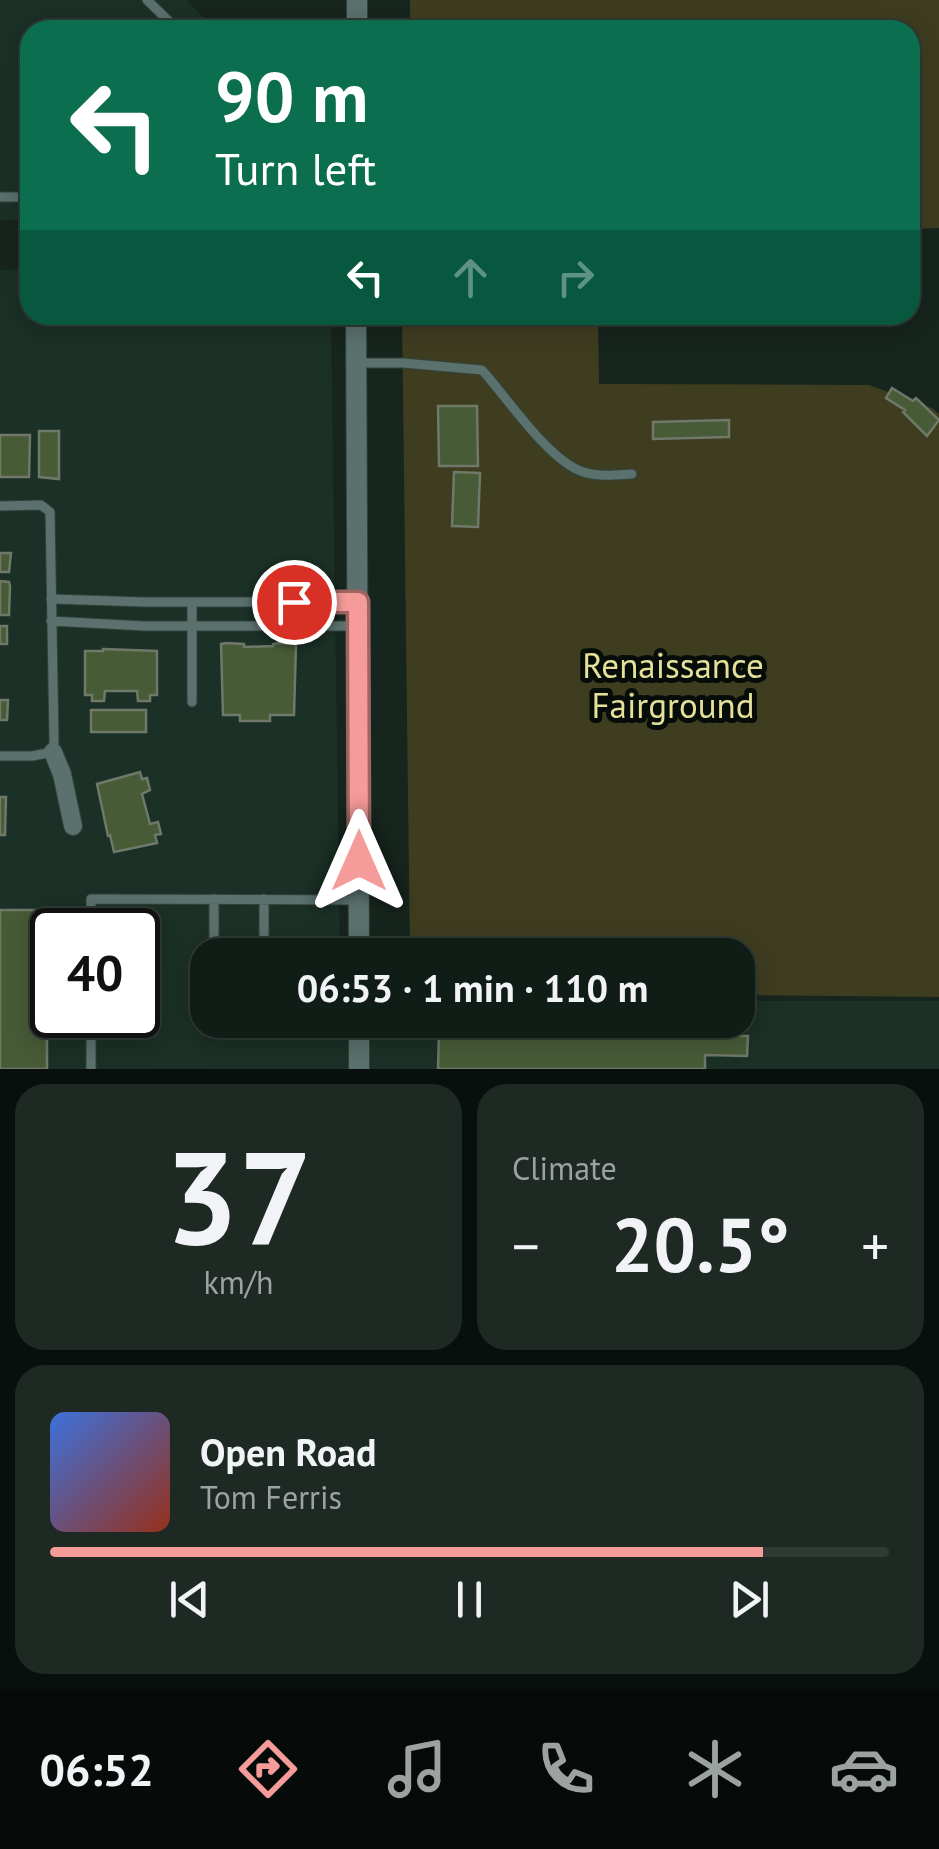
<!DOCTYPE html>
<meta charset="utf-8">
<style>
body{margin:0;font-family:"PT Sans",sans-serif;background:#1e2923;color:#f1f3f6;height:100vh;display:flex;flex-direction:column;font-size:38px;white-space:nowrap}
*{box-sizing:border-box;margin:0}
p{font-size:32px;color:#9ca1a1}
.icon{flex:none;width:55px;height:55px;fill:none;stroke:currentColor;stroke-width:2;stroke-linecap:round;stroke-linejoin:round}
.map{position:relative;height:1069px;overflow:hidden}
.panel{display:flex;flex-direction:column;gap:15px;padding:15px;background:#090f0c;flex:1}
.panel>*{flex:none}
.guide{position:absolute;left:20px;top:20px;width:900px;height:305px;border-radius:30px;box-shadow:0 5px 25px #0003,0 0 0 2px #303a35;background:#0b6e4f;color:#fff;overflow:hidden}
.speed{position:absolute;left:30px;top:908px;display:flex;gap:20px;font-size:50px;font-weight:700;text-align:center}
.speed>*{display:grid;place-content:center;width:130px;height:130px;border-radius:50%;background:#101c16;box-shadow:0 5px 25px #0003,0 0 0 2px #303a35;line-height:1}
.speed .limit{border:5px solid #111;border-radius:15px;background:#fff;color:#111}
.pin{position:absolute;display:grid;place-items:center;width:85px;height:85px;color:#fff;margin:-42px;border:5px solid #fff;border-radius:50%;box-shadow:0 2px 10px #0007}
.me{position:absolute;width:110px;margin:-55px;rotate:0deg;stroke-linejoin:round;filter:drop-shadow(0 0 8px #0008)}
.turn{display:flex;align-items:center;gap:35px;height:210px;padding:0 30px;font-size:45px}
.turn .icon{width:130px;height:130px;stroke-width:2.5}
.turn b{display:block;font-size:70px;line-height:85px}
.lanes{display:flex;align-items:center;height:95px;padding:0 30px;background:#0003;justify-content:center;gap:50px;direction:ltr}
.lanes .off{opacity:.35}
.big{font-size:75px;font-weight:700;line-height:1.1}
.panel .tile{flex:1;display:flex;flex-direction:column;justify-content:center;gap:15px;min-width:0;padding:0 35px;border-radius:30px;background:#1e2923}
.panel .dial{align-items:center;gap:0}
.dial b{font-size:130px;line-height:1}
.song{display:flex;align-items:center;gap:30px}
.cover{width:120px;height:120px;border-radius:15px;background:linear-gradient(135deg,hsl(220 70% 55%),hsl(10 70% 35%))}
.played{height:10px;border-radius:5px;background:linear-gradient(90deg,#f59b99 85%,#303a35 85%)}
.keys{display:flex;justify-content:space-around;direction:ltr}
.heat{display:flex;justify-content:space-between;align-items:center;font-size:55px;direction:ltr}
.panel .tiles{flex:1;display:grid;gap:15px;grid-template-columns:1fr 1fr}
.tile:last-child{grid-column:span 2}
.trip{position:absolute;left:190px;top:938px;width:565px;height:100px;border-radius:30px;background:#101c16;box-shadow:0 5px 25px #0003,0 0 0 2px #303a35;font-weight:700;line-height:100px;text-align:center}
.menu{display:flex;height:160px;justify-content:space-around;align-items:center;background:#060b09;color:#9ca1a1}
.menu .icon{width:70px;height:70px}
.menu .selected{color:#f59b99}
.menu b{font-size:45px;color:#f1f3f6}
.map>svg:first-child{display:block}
.built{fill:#1b3026;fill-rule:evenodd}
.green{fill:#3f3d20}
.building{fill:#475b37;stroke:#6f7869;stroke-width:2.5}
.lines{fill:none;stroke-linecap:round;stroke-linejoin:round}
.service-casing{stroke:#34423a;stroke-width:11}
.minor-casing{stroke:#34423a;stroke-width:20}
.tertiary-casing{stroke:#34423a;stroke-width:22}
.service{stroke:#5a716e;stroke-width:9}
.minor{stroke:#5a716e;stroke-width:18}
.tertiary{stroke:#5a716e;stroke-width:20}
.route-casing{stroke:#9f6563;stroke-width:25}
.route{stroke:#f59b99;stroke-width:18}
.labels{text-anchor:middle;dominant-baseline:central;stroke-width:10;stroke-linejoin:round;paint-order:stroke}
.park-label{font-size:35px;fill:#e5e099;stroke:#060d09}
</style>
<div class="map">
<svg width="939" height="1069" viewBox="0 0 939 1069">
<rect width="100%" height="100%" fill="#16251d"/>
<path class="built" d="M 0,0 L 187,0 L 215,30 L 30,30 L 30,220 L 0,220 Z
M 30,269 L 30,315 L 331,315 L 340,955 L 208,955 L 208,1020 L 738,1020 L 738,1001 L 939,1001 L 939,1069 L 0,1069 L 0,270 ZM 52,930 L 138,930 L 138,1015 L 52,1015 Z"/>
<path class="green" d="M 410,0 L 939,0 L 939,228 L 910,229 L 910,30 L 410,30 Z
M 402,315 L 598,315 L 599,384 L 869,385 L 932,408 L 939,414 L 939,997 L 738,995 L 738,955 L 410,955 Z"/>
<path class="building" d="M 892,388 L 913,401 L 916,398 L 939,420 L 927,436 L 903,412 L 905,410 L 886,398 Z
M 438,406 L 477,406 L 478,466 L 439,466 Z
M 729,420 L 729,437 L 653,439 L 653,422 Z
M 39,431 L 59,431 L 59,479 L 39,477 Z
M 0,435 L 30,435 L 29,477 L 0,477 Z
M 454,472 L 480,473 L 478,527 L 452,526 Z
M 0,553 L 11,553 L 9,572 L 0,572 Z
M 0,581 L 9,582 L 10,586 L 9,615 L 0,615 Z
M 0,626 L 7,626 L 7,644 L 0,644 Z
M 226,643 L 244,644 L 244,647 L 273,646 L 273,644 L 279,643 L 296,644 L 294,715 L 270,715 L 270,721 L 240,721 L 240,715 L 223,715 L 221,644 Z
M 103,649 L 157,651 L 157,695 L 150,695 L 150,701 L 138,701 L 137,691 L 105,691 L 104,701 L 92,701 L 92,695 L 85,695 L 85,651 L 103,651 Z
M 0,700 L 8,700 L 7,720 L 0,720 Z
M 91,710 L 146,710 L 146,732 L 91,732 Z
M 140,772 L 142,779 L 147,778 L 150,790 L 142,794 L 150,824 L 158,822 L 161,834 L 155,835 L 157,843 L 114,852 L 110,835 L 108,836 L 97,784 Z
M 0,797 L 6,797 L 5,835 L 0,835 Z
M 0,910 L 47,910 L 47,1069 L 0,1069 Z
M 439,1031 L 748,1036 L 747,1056 L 705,1055 L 705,1069 L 438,1069 Z"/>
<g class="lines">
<g class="service-casing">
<path id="service" d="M 147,0 L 178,30
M 0,197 L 30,197
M 357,363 L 403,363 L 482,370 C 508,399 543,452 576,469 C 594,478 614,475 632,474
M 0,506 L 41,505 L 50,512 L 54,740 L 53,752 L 32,756 L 0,756
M 51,599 L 144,602 L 355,602
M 192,603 L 192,702
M 51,621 L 145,626 L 355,626
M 264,899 L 264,955
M 91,930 L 91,899 L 357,900
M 214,955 L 214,899
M 91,1069 L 91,1015"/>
</g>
<g class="minor-casing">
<path id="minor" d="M 53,752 L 62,774 L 73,826"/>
</g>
<g class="tertiary-casing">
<path id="tertiary" d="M 357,30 L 357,0
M 356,315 L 359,955
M 359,1020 L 359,1069"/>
</g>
<use href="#service" class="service"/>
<use href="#minor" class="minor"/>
<use href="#tertiary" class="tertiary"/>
</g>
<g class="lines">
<g class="route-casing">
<path id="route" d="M 294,602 L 358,602 L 359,861"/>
</g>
<use href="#route" class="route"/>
</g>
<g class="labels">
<g class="park-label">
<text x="673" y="665">Renaissance<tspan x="673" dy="40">Fairground</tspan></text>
</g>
</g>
</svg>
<div class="speed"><div class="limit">40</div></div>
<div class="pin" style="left:294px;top:602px;background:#d93025"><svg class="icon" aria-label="arrive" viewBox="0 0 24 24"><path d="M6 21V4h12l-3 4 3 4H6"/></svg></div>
<svg class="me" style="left:359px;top:861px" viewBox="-20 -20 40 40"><path d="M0-17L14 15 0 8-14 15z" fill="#f59b99" stroke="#fff" stroke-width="4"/></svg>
<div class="trip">06:53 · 1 min · 110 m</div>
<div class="guide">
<div class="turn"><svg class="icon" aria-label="left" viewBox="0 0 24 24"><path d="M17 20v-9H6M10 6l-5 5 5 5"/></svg><div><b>90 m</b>Turn left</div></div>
<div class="lanes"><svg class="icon" aria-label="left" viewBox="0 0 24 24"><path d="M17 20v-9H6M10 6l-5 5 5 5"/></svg><svg class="icon off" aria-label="ahead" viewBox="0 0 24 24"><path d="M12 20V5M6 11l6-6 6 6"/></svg><svg class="icon off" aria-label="right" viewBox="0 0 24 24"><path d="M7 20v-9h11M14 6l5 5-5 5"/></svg></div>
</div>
</div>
<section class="panel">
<div class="tiles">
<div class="tile dial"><b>37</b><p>km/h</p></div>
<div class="tile"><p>Climate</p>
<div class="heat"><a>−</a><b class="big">20.5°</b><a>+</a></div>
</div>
<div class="tile">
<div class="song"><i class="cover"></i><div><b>Open Road</b><p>Tom Ferris</p></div></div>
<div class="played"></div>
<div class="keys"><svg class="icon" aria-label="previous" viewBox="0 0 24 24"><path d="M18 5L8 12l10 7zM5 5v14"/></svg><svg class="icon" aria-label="pause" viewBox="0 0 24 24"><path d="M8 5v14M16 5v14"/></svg><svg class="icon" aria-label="next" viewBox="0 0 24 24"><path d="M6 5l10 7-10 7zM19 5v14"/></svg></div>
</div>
</div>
</section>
<nav class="menu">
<b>06:52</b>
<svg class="icon selected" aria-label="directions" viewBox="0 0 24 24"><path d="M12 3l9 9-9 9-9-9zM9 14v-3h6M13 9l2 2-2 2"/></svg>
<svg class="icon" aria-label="music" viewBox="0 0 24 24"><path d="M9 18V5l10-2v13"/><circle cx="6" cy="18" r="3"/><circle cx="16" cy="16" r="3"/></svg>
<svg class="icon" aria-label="phone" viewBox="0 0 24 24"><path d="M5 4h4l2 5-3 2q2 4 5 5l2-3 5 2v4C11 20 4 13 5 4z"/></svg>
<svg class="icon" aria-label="climate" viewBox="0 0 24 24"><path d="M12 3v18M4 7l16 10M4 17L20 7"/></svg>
<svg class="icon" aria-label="car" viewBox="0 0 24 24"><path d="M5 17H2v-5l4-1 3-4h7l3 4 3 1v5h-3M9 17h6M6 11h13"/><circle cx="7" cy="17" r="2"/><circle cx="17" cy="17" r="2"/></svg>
</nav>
